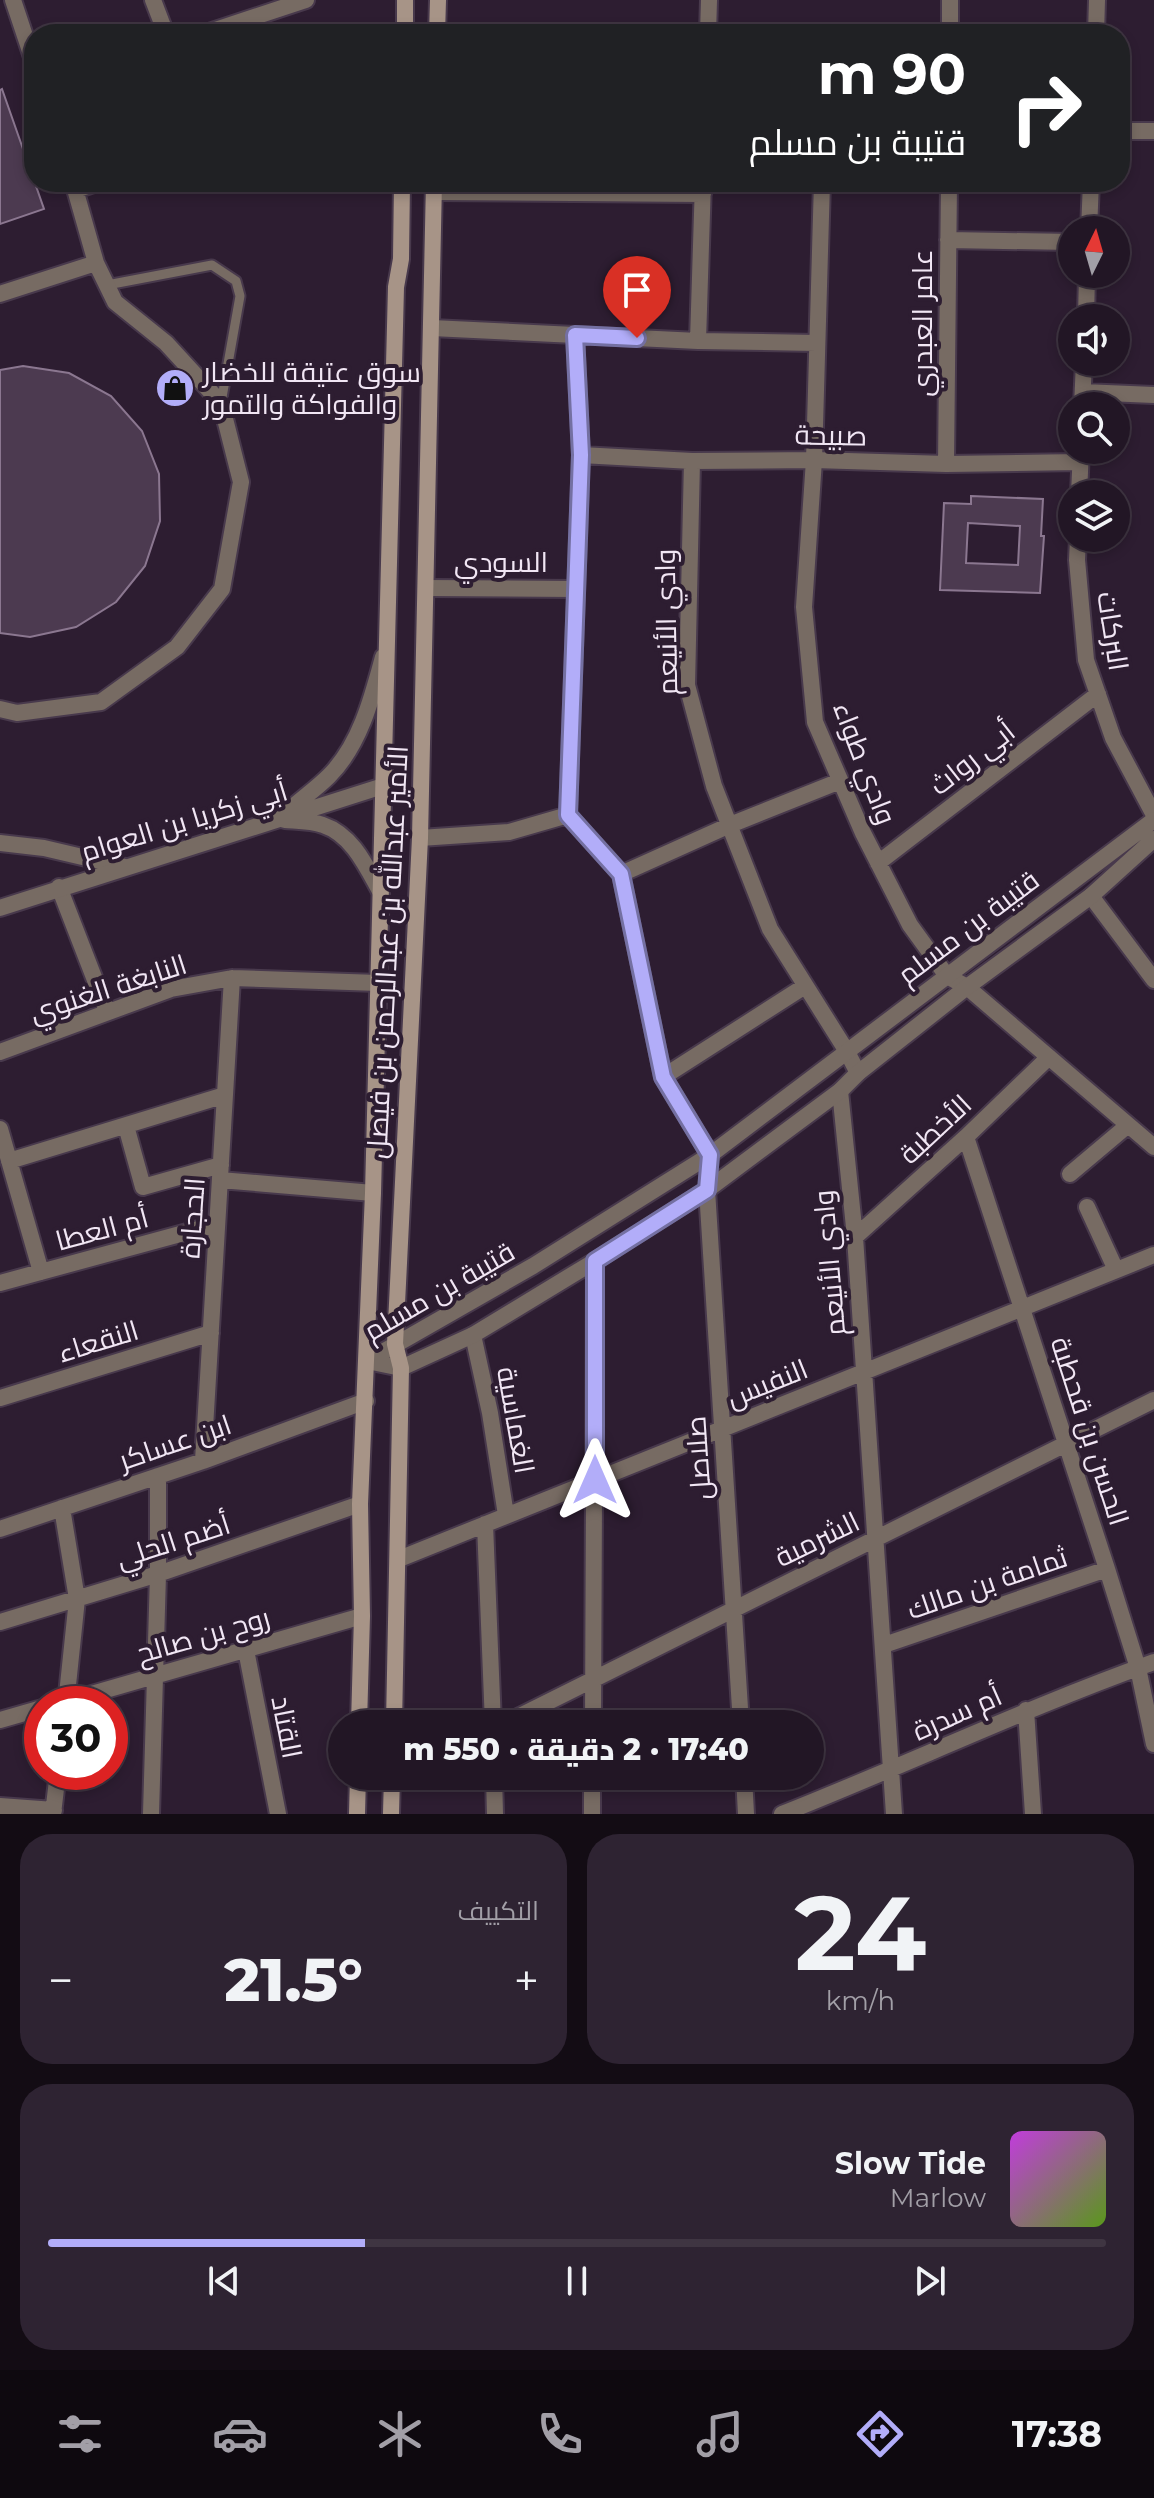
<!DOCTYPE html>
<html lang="ar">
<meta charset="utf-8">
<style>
body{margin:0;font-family:Montserrat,Cairo,sans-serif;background:#2e2332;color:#f1f3f6;direction:rtl;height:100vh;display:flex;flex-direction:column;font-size:30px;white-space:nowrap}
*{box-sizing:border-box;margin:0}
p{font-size:26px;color:#a29fa7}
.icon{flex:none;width:44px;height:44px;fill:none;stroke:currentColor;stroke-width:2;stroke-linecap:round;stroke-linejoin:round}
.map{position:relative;height:1814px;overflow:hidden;direction:ltr}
.side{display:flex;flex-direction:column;gap:20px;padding:20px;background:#130c14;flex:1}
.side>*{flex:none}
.guide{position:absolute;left:24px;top:24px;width:1106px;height:168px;border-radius:32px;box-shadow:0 4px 12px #0003,0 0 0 2px #3f3542;direction:rtl;background:#202124;color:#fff;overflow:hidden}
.needle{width:52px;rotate:5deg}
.fabs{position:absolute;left:1058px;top:216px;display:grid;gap:16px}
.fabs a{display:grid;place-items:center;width:72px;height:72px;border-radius:50%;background:#221625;box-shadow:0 4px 12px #0003,0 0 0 2px #3f3542;font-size:40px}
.speed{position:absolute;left:24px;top:1686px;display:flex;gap:16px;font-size:40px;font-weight:700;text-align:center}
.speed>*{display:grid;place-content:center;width:104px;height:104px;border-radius:50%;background:#221625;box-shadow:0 4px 12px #0003,0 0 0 2px #3f3542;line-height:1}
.speed .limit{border:12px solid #d22;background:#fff;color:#111}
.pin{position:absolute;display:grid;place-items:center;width:68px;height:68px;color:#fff;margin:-82px -34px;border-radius:50% 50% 50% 0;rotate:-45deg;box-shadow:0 0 8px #0007}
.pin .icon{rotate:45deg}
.me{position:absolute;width:88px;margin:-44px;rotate:0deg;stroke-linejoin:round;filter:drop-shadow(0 0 6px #0008)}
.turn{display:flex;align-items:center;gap:28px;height:168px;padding:0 32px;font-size:36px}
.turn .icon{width:104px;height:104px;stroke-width:2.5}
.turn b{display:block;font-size:56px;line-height:68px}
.big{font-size:60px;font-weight:800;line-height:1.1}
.side .tile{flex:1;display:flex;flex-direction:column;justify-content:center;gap:12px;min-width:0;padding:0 28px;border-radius:32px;background:#2e2332}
.side .dial{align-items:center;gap:0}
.dial b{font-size:104px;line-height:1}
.song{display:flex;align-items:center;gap:24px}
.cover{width:96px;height:96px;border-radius:12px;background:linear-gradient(135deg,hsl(290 70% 55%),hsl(90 70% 35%))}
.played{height:8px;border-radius:4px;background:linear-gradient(90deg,#b2adf9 30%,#3f3542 30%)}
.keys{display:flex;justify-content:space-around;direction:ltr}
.heat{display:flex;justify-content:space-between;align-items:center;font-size:44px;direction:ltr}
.side .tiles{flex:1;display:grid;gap:20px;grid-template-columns:1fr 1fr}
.tile:last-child{grid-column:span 2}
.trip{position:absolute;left:328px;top:1710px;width:496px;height:80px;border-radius:40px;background:#221625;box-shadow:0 4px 12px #0003,0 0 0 2px #3f3542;font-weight:800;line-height:80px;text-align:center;direction:rtl}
.tab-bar{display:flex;height:128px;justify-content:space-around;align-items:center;background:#0e090f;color:#a29fa7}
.tab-bar .icon{width:56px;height:56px}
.tab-bar .on{color:#b2adf9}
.tab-bar b{font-size:36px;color:#f1f3f6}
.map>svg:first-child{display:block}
.building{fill:#4c3a50;stroke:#8b7790;stroke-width:2;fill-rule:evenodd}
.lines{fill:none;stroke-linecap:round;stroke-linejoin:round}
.service-casing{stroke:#48394c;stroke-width:13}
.minor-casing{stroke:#48394c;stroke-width:20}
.tertiary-casing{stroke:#48394c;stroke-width:20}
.secondary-casing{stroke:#48394c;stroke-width:20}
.service{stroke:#776b63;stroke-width:9}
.minor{stroke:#776b63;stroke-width:16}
.tertiary{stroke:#776b63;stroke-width:16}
.secondary{stroke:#a79487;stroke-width:16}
.route-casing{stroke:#7470a2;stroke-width:20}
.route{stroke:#b2adf9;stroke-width:14}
.labels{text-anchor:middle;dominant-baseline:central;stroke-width:8;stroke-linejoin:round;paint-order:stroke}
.street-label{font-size:28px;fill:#f1e6f4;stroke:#2d1d31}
.poi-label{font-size:28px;fill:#f1e6f4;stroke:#2d1d31;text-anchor:start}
</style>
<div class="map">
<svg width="1154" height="1814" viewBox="0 0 1154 1814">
<rect width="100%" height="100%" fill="#2d1d31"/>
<path class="building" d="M 2,89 L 44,209 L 0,224 L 0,90 Z
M 23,366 L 69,373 L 111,396 L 142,431 L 159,474 L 160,521 L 145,566 L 116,602 L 76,627 L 30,637 L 0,633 L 0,370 Z
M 971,496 L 1043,499 L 1041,536 L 1044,536 L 1040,593 L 940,590 L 944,503 L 971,504 ZM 968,523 L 1020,526 L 1018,565 L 966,563 Z"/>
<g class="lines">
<g class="service-casing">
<path id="service" d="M 107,285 L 212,265 L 236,281 L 240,296 L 221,403"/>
</g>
<g class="minor-casing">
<path id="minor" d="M 13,0 L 34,63
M 153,0 L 166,34
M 203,34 L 306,0
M 708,34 L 709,0
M 950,34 L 950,0
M 1096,34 L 1097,0
M 1120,131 L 1154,131
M 822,182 L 814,460 L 804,607 L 815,722 L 863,833 L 910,925 L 947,976 L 967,987 L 1154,1147
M 76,190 L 99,182
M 434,192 L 703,194
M 1089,230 L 1091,182
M 948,240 L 1072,242
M 0,294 L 96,263
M 1086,318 L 1087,274
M 432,328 L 698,341 L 816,343
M 575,335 L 581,455 L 568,815 L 621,874 L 663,1077 L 710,1155 L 707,1190 L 741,1724
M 698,341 L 703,182
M 1083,392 L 1154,395
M 1082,406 L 1084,362
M 581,455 L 692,461 L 814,460 L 946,464 L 1080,462
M 692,461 L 687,685 L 714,786 L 770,929 L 846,1050 L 858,1073
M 946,464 L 949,182
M 1079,494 L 1081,450
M 1078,538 L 1077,560 L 1086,660 L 1113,738 L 1154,815
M 426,588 L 576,589
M 0,709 L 17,713 L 101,702 L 177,647 L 222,589 L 241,482 L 221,403 L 166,343 L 115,302 L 96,263 L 73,182
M 420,838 L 509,832 L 568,815
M 0,843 L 44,848 L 125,867
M 878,863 L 1098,694
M 621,874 L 730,825 L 840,781
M 59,887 L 107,1011
M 1091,896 L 1154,980
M 0,1052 L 171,989 L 232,978 L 378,983
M 663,1077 L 805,986
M 840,1091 L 855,1237 L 894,1814
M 126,1126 L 143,1187 L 221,1165
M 0,1129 L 41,1272
M 966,1137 L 1107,1569 L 1138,1668 L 1154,1744
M 9,1161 L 225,1095
M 1070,1174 L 1127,1126
M 220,1180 L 373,1193
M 1087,1207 L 1116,1270
M 855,1237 L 966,1137 L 1049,1057
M 0,1283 L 217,1224
M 473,1335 L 490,1413 L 506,1515
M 0,1398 L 211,1333
M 203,1461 L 232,978
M 62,1508 L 77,1599 L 66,1704
M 485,1524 L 493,1724
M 0,1529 L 203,1461 L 366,1401
M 399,1559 L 1154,1255
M 0,1622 L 158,1574 L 360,1504
M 884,1645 L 1107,1569
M 246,1650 L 278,1814
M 57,1704 L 362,1616
M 1026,1710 L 1033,1814
M 0,1720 L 42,1708
M 504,1724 L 1154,1400
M 593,1724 L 595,1261
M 494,1776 L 495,1814
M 744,1776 L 746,1814
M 0,1806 L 54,1810
M 53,1814 L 58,1772
M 151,1814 L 158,1574 L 158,1476
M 592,1814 L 592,1776
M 782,1814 C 906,1765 1028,1707 1154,1662"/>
</g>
<g class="tertiary-casing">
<path id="tertiary" d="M 286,813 C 300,800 316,789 329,776 C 360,745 372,698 383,657
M 285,820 C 297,821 312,821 323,825 C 353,835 367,868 381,893
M 0,908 L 383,786
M 367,1361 L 401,1368 L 473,1335 L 595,1261 L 707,1190 L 840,1091 L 858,1073 L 967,987 L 1091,896 L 1154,839
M 367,1361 L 533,1266 L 710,1155 L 1154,820"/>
</g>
<g class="secondary-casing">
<path id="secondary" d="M 405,34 L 405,0
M 437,34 L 438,0
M 359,1724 L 362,1616 L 360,1504 L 373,1193 L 396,287 L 401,259 L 402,182
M 394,1724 L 401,1368 L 395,1344 L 420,838 L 434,182
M 357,1814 L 358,1776
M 391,1814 L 392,1776"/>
</g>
<use href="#service" class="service"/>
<use href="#minor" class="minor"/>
<use href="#tertiary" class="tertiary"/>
<use href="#secondary" class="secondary"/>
</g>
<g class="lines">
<g class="route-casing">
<path id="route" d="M 595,1480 L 595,1261 L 707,1190 L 710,1155 L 663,1077 L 621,874 L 568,815 L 581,455 L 575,335 L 637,338"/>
</g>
<use href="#route" class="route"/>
</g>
<defs>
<g id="shop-disc" transform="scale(2)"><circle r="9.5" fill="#b2adf9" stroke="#2d1d31"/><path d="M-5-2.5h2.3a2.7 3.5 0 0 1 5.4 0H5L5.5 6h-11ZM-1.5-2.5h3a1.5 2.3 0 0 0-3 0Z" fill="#111"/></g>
</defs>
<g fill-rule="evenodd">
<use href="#shop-disc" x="175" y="388"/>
</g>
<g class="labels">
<g class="street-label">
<text transform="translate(922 323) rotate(-90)">عامر العبدري</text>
<text transform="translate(831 435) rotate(1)">صبيحة</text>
<text x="501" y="562">السودي</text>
<text transform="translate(666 622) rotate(-91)">وادي الأنيعم</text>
<text transform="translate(1113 631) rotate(81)">البركات</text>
<text transform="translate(972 758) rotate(-38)">أبي رواث</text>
<text transform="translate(865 763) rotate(69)">وادي طواء</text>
<text transform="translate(184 821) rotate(-17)">أبي زكريا بن العوام</text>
<text transform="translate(968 927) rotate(-37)">قتيبة بن مسلم</text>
<text transform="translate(387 952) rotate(-87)">الأمير عبدالله بن عبدالرحمن بن فيصل</text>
<text transform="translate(108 988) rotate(-18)">النابغة الغنوي</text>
<text transform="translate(935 1129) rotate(-43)">الأخطبة</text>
<text transform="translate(192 1218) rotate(-86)">الحجارة</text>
<text transform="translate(102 1229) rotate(-15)">أم العطا</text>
<text transform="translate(829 1263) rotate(-95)">وادي الأنيعم</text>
<text transform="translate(439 1291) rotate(-30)">قتيبة بن مسلم</text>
<text transform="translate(98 1341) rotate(-17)">النقعاء</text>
<text transform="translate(767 1383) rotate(-22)">النفيس</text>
<text transform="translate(516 1420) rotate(80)">الغماسية</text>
<text transform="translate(1090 1431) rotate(72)">الحسن بن قحطبة</text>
<text transform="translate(175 1442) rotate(-19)">ابن عساكر</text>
<text transform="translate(698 1458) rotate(-94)">صلاصل</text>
<text transform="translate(817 1539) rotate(-26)">الشرمية</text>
<text transform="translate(173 1541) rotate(-18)">أضم الحلي</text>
<text transform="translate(987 1583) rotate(-19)">ثمامة بن مالك</text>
<text transform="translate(203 1635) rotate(-16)">روح بن صالح</text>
<text transform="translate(957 1713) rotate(-24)">أم سدرة</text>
<text transform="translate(287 1727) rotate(79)">القتاد</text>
</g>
<g class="poi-label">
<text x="203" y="372">سوق عتيقة للخضار<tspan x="203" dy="32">والفواكة والتمور</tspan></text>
</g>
</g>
</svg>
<div class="fabs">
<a><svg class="needle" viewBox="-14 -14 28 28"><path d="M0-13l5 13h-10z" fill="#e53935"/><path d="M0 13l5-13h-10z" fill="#a29fa7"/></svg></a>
<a><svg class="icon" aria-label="sound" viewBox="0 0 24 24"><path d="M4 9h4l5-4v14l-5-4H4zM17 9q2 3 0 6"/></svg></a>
<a><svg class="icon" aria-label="search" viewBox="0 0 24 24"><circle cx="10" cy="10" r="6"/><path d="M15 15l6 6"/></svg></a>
<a><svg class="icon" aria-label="layers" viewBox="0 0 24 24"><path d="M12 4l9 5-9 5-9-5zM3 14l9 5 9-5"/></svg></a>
</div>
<div class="speed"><div class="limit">30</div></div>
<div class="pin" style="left:637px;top:338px;background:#d93025"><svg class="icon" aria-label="arrive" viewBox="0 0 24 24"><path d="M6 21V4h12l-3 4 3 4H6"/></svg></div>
<svg class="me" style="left:595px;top:1480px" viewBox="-20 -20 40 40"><path d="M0-17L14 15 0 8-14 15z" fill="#b2adf9" stroke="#fff" stroke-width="4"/></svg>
<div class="trip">17:40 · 2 دقيقة · 550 m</div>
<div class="guide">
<div class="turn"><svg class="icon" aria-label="right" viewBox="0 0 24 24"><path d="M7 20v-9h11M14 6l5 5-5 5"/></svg><div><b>90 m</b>قتيبة بن مسلم</div></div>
</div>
</div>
<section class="side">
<div class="tiles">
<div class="tile dial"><b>24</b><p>km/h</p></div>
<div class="tile"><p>التكييف</p>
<div class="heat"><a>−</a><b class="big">21.5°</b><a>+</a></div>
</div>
<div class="tile">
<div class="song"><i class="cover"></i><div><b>Slow Tide</b><p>Marlow</p></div></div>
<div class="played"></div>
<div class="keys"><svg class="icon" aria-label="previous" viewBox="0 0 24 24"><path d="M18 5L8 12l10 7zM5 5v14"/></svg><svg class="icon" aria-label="pause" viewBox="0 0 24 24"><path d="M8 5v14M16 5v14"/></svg><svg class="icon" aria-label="next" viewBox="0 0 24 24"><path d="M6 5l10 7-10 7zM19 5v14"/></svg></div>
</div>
</div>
</section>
<nav class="tab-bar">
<b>17:38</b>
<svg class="icon on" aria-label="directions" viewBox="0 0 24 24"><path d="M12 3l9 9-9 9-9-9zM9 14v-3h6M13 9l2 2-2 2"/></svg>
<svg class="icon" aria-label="music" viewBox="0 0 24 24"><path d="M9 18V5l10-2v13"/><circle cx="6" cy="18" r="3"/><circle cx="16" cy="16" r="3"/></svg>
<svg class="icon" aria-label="phone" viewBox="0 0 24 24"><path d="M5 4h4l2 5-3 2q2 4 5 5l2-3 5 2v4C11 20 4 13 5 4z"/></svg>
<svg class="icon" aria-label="climate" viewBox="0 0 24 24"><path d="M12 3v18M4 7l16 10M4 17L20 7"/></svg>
<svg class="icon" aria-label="car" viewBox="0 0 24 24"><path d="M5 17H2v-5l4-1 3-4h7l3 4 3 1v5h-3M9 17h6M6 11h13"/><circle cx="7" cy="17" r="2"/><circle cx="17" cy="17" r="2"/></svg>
<svg class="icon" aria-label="filters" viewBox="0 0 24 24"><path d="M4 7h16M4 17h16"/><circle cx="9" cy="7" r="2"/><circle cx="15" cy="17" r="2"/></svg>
</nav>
